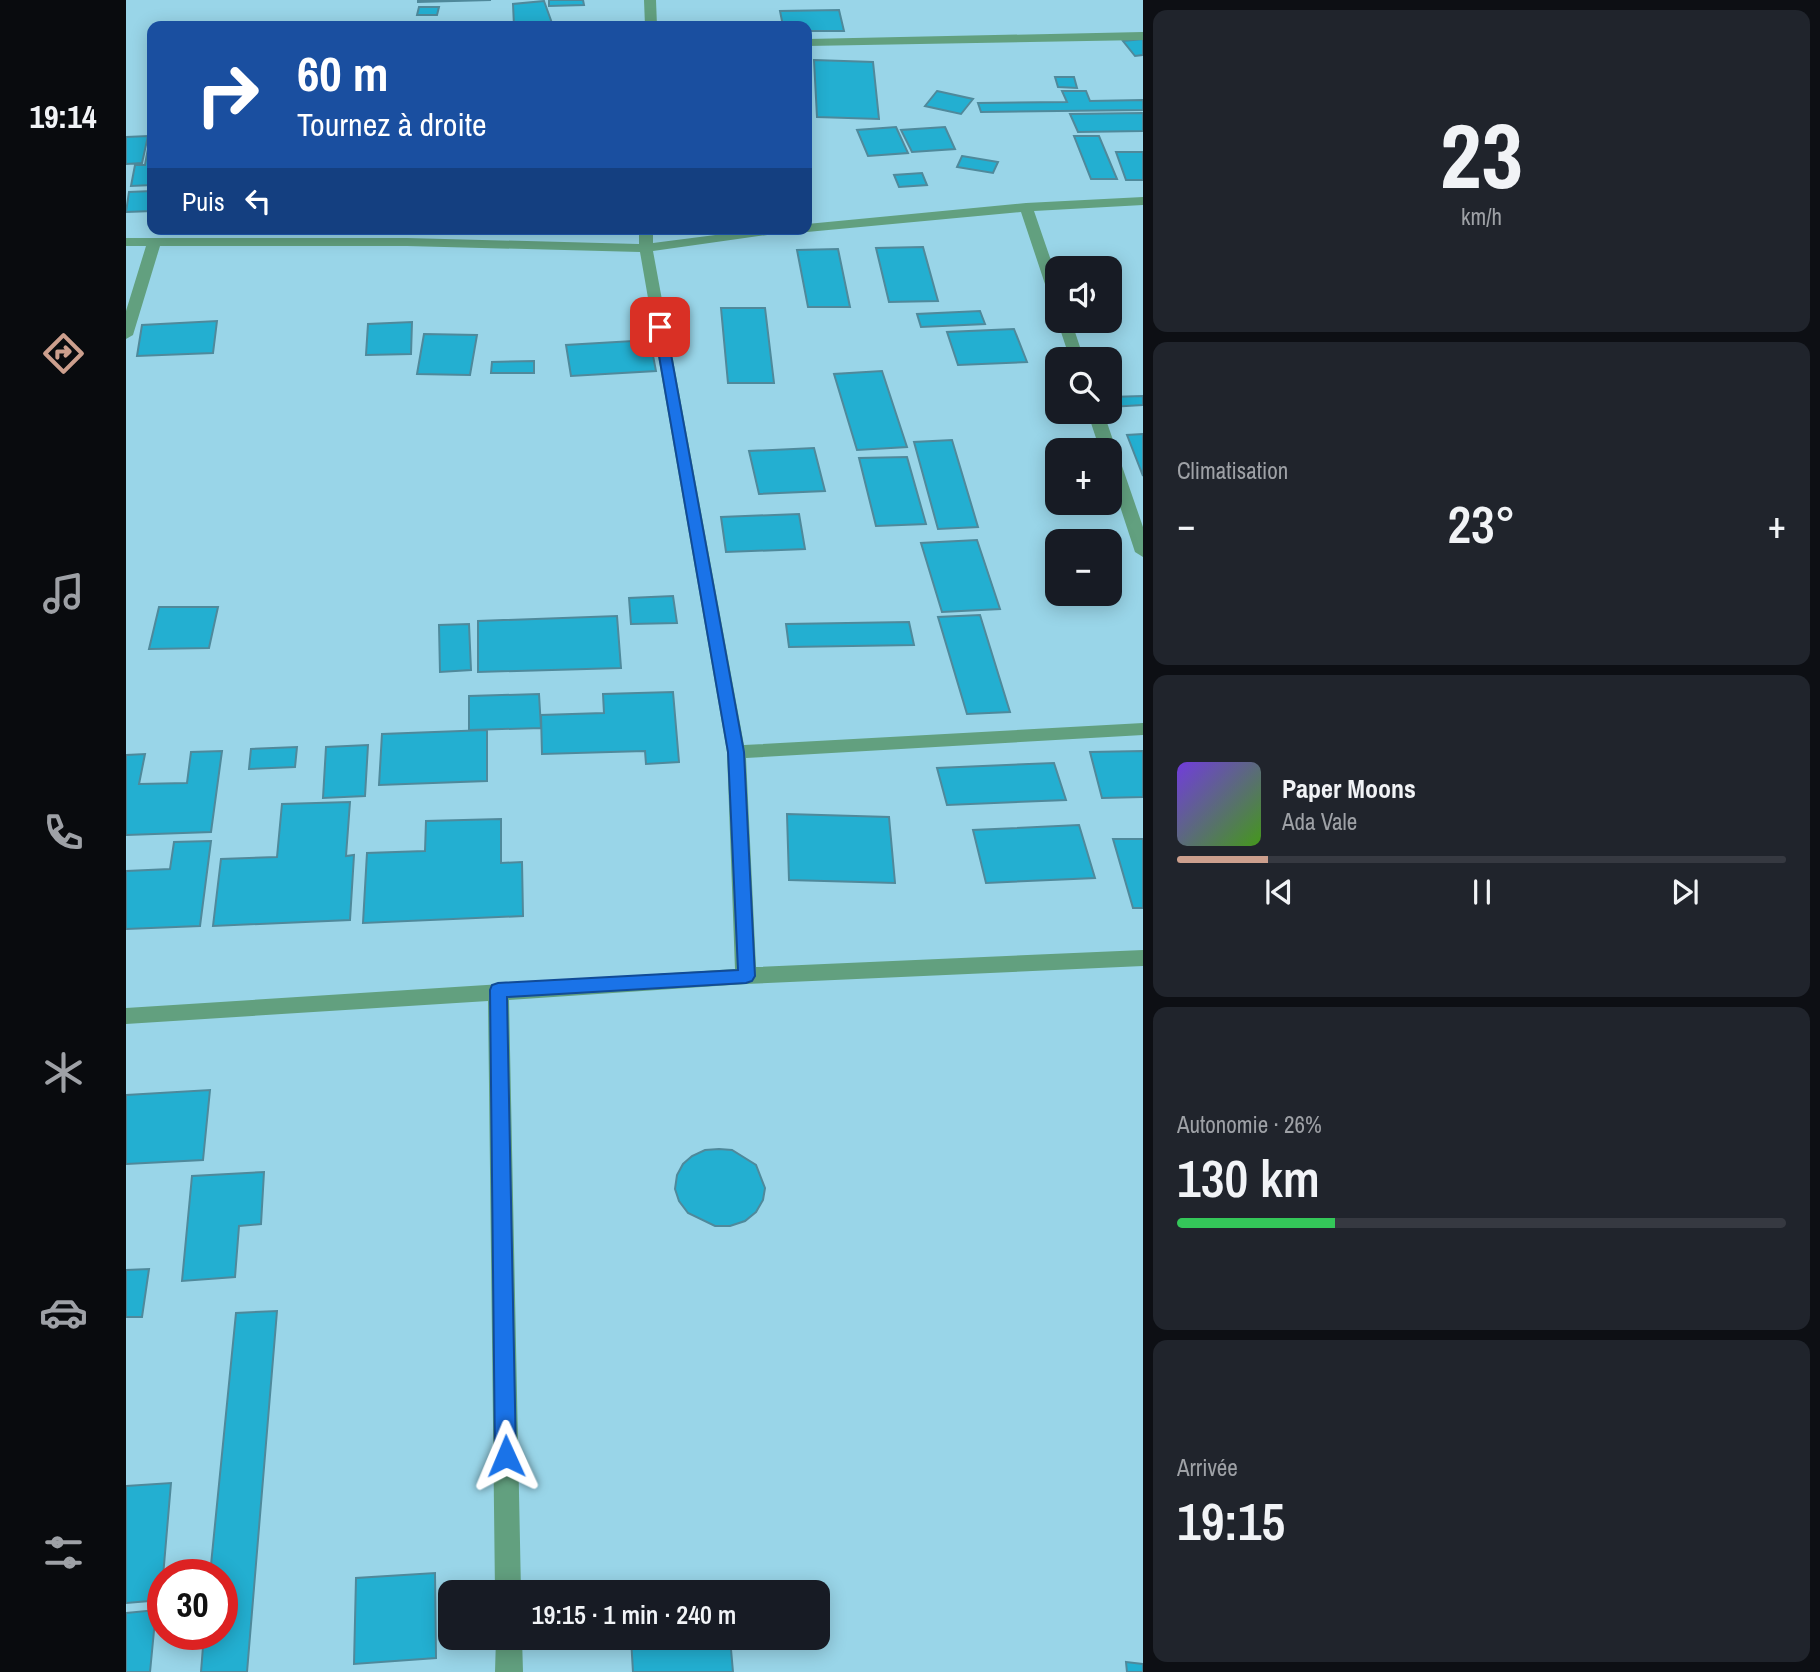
<!DOCTYPE html>
<html lang="fr">
<meta charset="utf-8">
<style>
body{margin:0;font-family:"Archivo Narrow",sans-serif;background:#20242c;color:#f1f3f6;height:100vh;display:flex;flex-direction:column;font-size:26px;white-space:nowrap}
*{box-sizing:border-box;margin:0}
p{font-size:23px;color:#9ea1a6}
.icon{flex:none;width:38px;height:38px;fill:none;stroke:currentColor;stroke-width:2;stroke-linecap:round;stroke-linejoin:round}
.map{position:relative;flex:1;overflow:hidden}
.sheet{display:flex;flex-direction:column;gap:10px;padding:10px;background:#0d0f14;width:677px}
.sheet>*{flex:none}
.hud{position:absolute;left:21px;top:21px;width:665px;height:214px;border-radius:14px;box-shadow:0 4px 18px #0003;background:#1a4fa0;color:#fff;overflow:hidden}
.controls{position:absolute;left:919px;top:256px;display:grid;gap:14px}
.controls a{display:grid;place-items:center;width:77px;height:77px;border-radius:14px;background:#171b24;box-shadow:0 4px 18px #0003;font-size:35px}
.speed{position:absolute;left:21px;top:1559px;display:flex;gap:14px;font-size:35px;font-weight:700;text-align:center}
.speed>*{display:grid;place-content:center;width:91px;height:91px;border-radius:50%;background:#171b24;box-shadow:0 4px 18px #0003;line-height:1}
.speed .limit{border:10px solid #d22;background:#fff;color:#111}
.pin{position:absolute;display:grid;place-items:center;width:60px;height:60px;color:#fff;margin:-30px;border-radius:14px;box-shadow:0 4px 10px #0006}
.me{position:absolute;width:77px;margin:-38px;rotate:359deg;stroke-linejoin:round;filter:drop-shadow(0 0 5px #0008)}
.turn{display:flex;align-items:center;gap:24px;height:147px;padding:0 35px;font-size:32px}
.turn .icon{width:91px;height:91px;stroke-width:2.5}
.turn b{display:block;font-size:49px;line-height:60px}
.then{display:flex;align-items:center;height:66px;padding:0 35px;background:#0003;gap:14px;font-size:26px}
.big{font-size:52px;font-weight:600;line-height:1.1}
.sheet .card{flex:1;display:flex;flex-direction:column;justify-content:center;gap:10px;min-width:0;padding:0 24px;border-radius:14px;background:#20242c}
.sheet .dial{align-items:center;gap:0}
.dial b{font-size:91px;line-height:1}
.song{display:flex;align-items:center;gap:21px}
.cover{width:84px;height:84px;border-radius:10px;background:linear-gradient(135deg,hsl(260 70% 55%),hsl(100 70% 35%))}
.played{height:7px;border-radius:4px;background:linear-gradient(90deg,#cc9f8d 15%,#363941 15%)}
.keys{display:flex;justify-content:space-around;direction:ltr}
.heat{display:flex;justify-content:space-between;align-items:center;font-size:38px;direction:ltr}
.charge{height:10px;border-radius:5px;background:linear-gradient(90deg,#34c759 26%,#363941 0)}
.trip{position:absolute;left:312px;top:1580px;width:392px;height:70px;border-radius:14px;background:#171b24;box-shadow:0 4px 18px #0003;font-weight:600;line-height:70px;text-align:center}
main{display:flex;flex:1;min-height:0}
.tab-bar{display:flex;flex-direction:column;width:126px;justify-content:space-around;align-items:center;background:#090b0e;color:#9ea1a6}
.tab-bar .icon{width:49px;height:49px}
.tab-bar .on{color:#cc9f8d}
.tab-bar b{font-size:32px;color:#f1f3f6}
.map>svg:first-child{display:block}
.building{fill:#23afd1;stroke:#4f899b;stroke-width:2}
.lines{fill:none;stroke-linecap:round;stroke-linejoin:round}
.minor{fill:#62a07f;fill-rule:evenodd}
.route{fill:#1a73e8;stroke:#114b97;stroke-width:2}
</style>
<main>
<nav class="tab-bar">
<b>19:14</b>
<svg class="icon on" aria-label="directions" viewBox="0 0 24 24"><path d="M12 3l9 9-9 9-9-9zM9 14v-3h6M13 9l2 2-2 2"/></svg>
<svg class="icon" aria-label="music" viewBox="0 0 24 24"><path d="M9 18V5l10-2v13"/><circle cx="6" cy="18" r="3"/><circle cx="16" cy="16" r="3"/></svg>
<svg class="icon" aria-label="phone" viewBox="0 0 24 24"><path d="M5 4h4l2 5-3 2q2 4 5 5l2-3 5 2v4C11 20 4 13 5 4z"/></svg>
<svg class="icon" aria-label="climate" viewBox="0 0 24 24"><path d="M12 3v18M4 7l16 10M4 17L20 7"/></svg>
<svg class="icon" aria-label="car" viewBox="0 0 24 24"><path d="M5 17H2v-5l4-1 3-4h7l3 4 3 1v5h-3M9 17h6M6 11h13"/><circle cx="7" cy="17" r="2"/><circle cx="17" cy="17" r="2"/></svg>
<svg class="icon" aria-label="filters" viewBox="0 0 24 24"><path d="M4 7h16M4 17h16"/><circle cx="9" cy="7" r="2"/><circle cx="15" cy="17" r="2"/></svg>
</nav>
<div class="map">
<svg width="1017" height="1672" viewBox="0 0 1017 1672">
<rect width="100%" height="100%" fill="#99d5e8"/>
<path class="building" d="M 292,0 L 365,0 L 292,2 Z
M 423,0 L 457,0 L 458,5 L 423,6 Z
M 418,1 L 427,26 L 388,26 L 387,4 Z
M 293,7 L 313,7 L 311,15 L 291,15 Z
M 713,10 L 718,31 L 681,31 L 681,26 L 657,26 L 654,11 Z
M 1017,39 L 1017,55 L 1009,56 L 997,41 Z
M 688,60 L 747,62 L 753,119 L 691,117 Z
M 929,77 L 948,77 L 951,88 L 932,87 Z
M 811,91 L 847,99 L 835,114 L 799,106 Z
M 936,91 L 960,91 L 964,101 L 1017,100 L 1017,110 L 855,112 L 852,103 L 941,102 Z
M 1017,113 L 1017,131 L 952,132 L 944,114 Z
M 770,127 L 782,153 L 742,156 L 731,130 Z
M 819,127 L 829,149 L 786,152 L 775,130 Z
M 22,136 L 16,163 L 0,164 L 0,137 Z
M 948,136 L 973,136 L 991,179 L 965,179 Z
M 23,143 L 26,143 L 26,185 L 5,186 L 9,165 L 19,165 Z
M 990,152 L 1017,152 L 1017,180 L 1000,180 Z
M 836,156 L 872,162 L 867,173 L 831,167 Z
M 796,173 L 801,185 L 773,187 L 768,175 Z
M 26,191 L 26,211 L 0,212 L 3,192 Z
M 797,247 L 812,301 L 763,302 L 750,248 Z
M 712,249 L 724,307 L 682,307 L 671,250 Z
M 595,308 L 639,308 L 648,383 L 602,383 Z
M 854,311 L 859,324 L 795,327 L 791,314 Z
M 91,321 L 87,353 L 11,356 L 16,325 Z
M 286,322 L 285,354 L 240,355 L 242,324 Z
M 888,329 L 901,362 L 832,365 L 821,332 Z
M 298,334 L 351,335 L 344,375 L 291,374 Z
M 524,340 L 530,371 L 445,376 L 440,345 Z
M 408,361 L 408,373 L 365,373 L 366,362 Z
M 756,371 L 781,447 L 731,450 L 708,374 Z
M 1017,396 L 1017,405 L 984,407 L 984,397 Z
M 1017,434 L 1017,476 L 1001,435 Z
M 826,440 L 852,527 L 812,529 L 788,442 Z
M 688,448 L 699,491 L 633,494 L 623,451 Z
M 781,457 L 800,524 L 750,526 L 733,458 Z
M 673,514 L 679,549 L 600,552 L 595,517 Z
M 851,540 L 874,609 L 816,612 L 795,543 Z
M 547,596 L 551,623 L 505,624 L 503,598 Z
M 33,607 L 92,607 L 83,648 L 23,649 Z
M 854,615 L 884,712 L 841,714 L 812,617 Z
M 491,616 L 495,668 L 352,672 L 352,621 Z
M 783,622 L 788,645 L 663,647 L 660,624 Z
M 343,624 L 345,670 L 314,672 L 313,625 Z
M 547,692 L 553,762 L 520,764 L 519,751 L 416,754 L 415,715 L 478,713 L 477,694 Z
M 413,694 L 415,728 L 343,730 L 343,696 Z
M 361,730 L 361,781 L 253,785 L 256,734 Z
M 242,745 L 239,796 L 197,798 L 200,747 Z
M 171,747 L 169,767 L 123,769 L 125,749 Z
M 96,751 L 85,832 L 0,835 L 0,755 L 19,754 L 13,784 L 61,783 L 65,752 Z
M 1017,751 L 1017,797 L 976,798 L 964,752 Z
M 928,763 L 940,800 L 821,805 L 811,768 Z
M 224,802 L 220,856 L 228,855 L 224,920 L 87,926 L 95,859 L 151,857 L 156,804 Z
M 661,814 L 763,817 L 769,883 L 663,880 Z
M 375,819 L 375,863 L 396,862 L 397,916 L 237,923 L 241,853 L 299,851 L 300,821 Z
M 953,825 L 969,878 L 860,883 L 847,830 Z
M 987,839 L 1017,839 L 1017,908 L 1007,908 Z
M 85,841 L 74,926 L 0,929 L 0,871 L 44,869 L 48,842 Z
M 84,1090 L 77,1160 L 0,1164 L 0,1095 Z
M 593,1149 L 606,1150 L 630,1165 L 639,1188 L 637,1200 L 630,1212 L 619,1221 L 604,1226 L 589,1226 L 562,1213 L 553,1201 L 549,1189 L 551,1175 L 557,1164 L 566,1156 L 579,1150 Z
M 138,1172 L 135,1224 L 113,1226 L 109,1277 L 56,1281 L 66,1176 Z
M 23,1269 L 16,1317 L 0,1317 L 0,1270 Z
M 151,1311 L 121,1672 L 75,1672 L 78,1634 L 96,1634 L 96,1575 L 84,1575 L 110,1313 Z
M 45,1483 L 35,1600 L 0,1603 L 0,1486 Z
M 309,1573 L 310,1658 L 228,1664 L 230,1578 Z
M 30,1610 L 24,1672 L 0,1672 L 0,1613 Z
M 505,1638 L 604,1638 L 607,1672 L 507,1672 Z
M 1000,1662 L 1017,1664 L 1017,1672 L 1001,1672 Z"/>
<g class="lines">
<path class="minor" d="M 518,0 L 530,0 L 531,26 L 519,26 Z
M 1017,32 L 1017,40 L 681,46 L 681,39 Z
M 1017,197 L 1017,205 L 908,211 L 931,278 L 931,303 L 924,299 L 895,212 L 681,232 L 676,230 L 527,251 L 618,745 L 1017,723 L 1017,735 L 620,758 L 630,967 L 1017,950 L 1017,966 L 620,984 L 383,1000 L 395,1592 L 369,1592 L 362,1001 L 0,1024 L 0,1008 L 609,969 L 601,752 L 514,252 L 281,246 L 34,246 L 7,335 L 0,339 L 0,311 L 20,246 L 0,246 L 0,238 L 281,238 L 513,244 L 513,229 L 527,229 L 527,243 L 636,229 L 681,229 L 681,224 L 900,203 Z
M 931,320 L 945,320 L 958,359 L 944,359 Z
M 961,411 L 977,411 L 1017,527 L 1017,557 L 1009,552 L 984,476 L 984,450 L 974,450 Z
M 370,1638 L 396,1638 L 397,1672 L 369,1672 Z"/>
</g>
<path class="route" d="M 534,324 L 540,327 L 618,752 L 629,976 L 626,981 L 620,983 L 381,997 L 390,1456 L 387,1463 L 380,1466 L 372,1463 L 369,1456 L 364,990 L 366,985 L 372,983 L 612,970 L 602,752 L 528,327 Z"/>
</svg>
<div class="controls">
<a><svg class="icon" aria-label="sound" viewBox="0 0 24 24"><path d="M4 9h4l5-4v14l-5-4H4zM17 9q2 3 0 6"/></svg></a>
<a><svg class="icon" aria-label="search" viewBox="0 0 24 24"><circle cx="10" cy="10" r="6"/><path d="M15 15l6 6"/></svg></a>
<a>+</a>
<a>−</a>
</div>
<div class="speed"><div class="limit">30</div></div>
<div class="pin" style="left:534px;top:327px;background:#d93025"><svg class="icon" aria-label="arrive" viewBox="0 0 24 24"><path d="M6 21V4h12l-3 4 3 4H6"/></svg></div>
<svg class="me" style="left:380px;top:1456px" viewBox="-20 -20 40 40"><path d="M0-17L14 15 0 8-14 15z" fill="#1a73e8" stroke="#fff" stroke-width="4"/></svg>
<div class="trip">19:15 · 1 min · 240 m</div>
<div class="hud">
<div class="turn"><svg class="icon" aria-label="right" viewBox="0 0 24 24"><path d="M7 20v-9h11M14 6l5 5-5 5"/></svg><div><b>60 m</b>Tournez à droite</div></div>
<div class="then">Puis<svg class="icon" aria-label="left" viewBox="0 0 24 24"><path d="M17 20v-9H6M10 6l-5 5 5 5"/></svg></div>
</div>
</div>
<section class="sheet">
<div class="card dial"><b>23</b><p>km/h</p></div>
<div class="card"><p>Climatisation</p>
<div class="heat"><a>−</a><b class="big">23°</b><a>+</a></div>
</div>
<div class="card">
<div class="song"><i class="cover"></i><div><b>Paper Moons</b><p>Ada Vale</p></div></div>
<div class="played"></div>
<div class="keys"><svg class="icon" aria-label="previous" viewBox="0 0 24 24"><path d="M18 5L8 12l10 7zM5 5v14"/></svg><svg class="icon" aria-label="pause" viewBox="0 0 24 24"><path d="M8 5v14M16 5v14"/></svg><svg class="icon" aria-label="next" viewBox="0 0 24 24"><path d="M6 5l10 7-10 7zM19 5v14"/></svg></div>
</div>
<div class="card"><p>Autonomie · 26%</p><b class="big">130 km</b><div class="charge"></div></div>
<div class="card"><p>Arrivée</p><b class="big">19:15</b></div>
</section>
</main>
